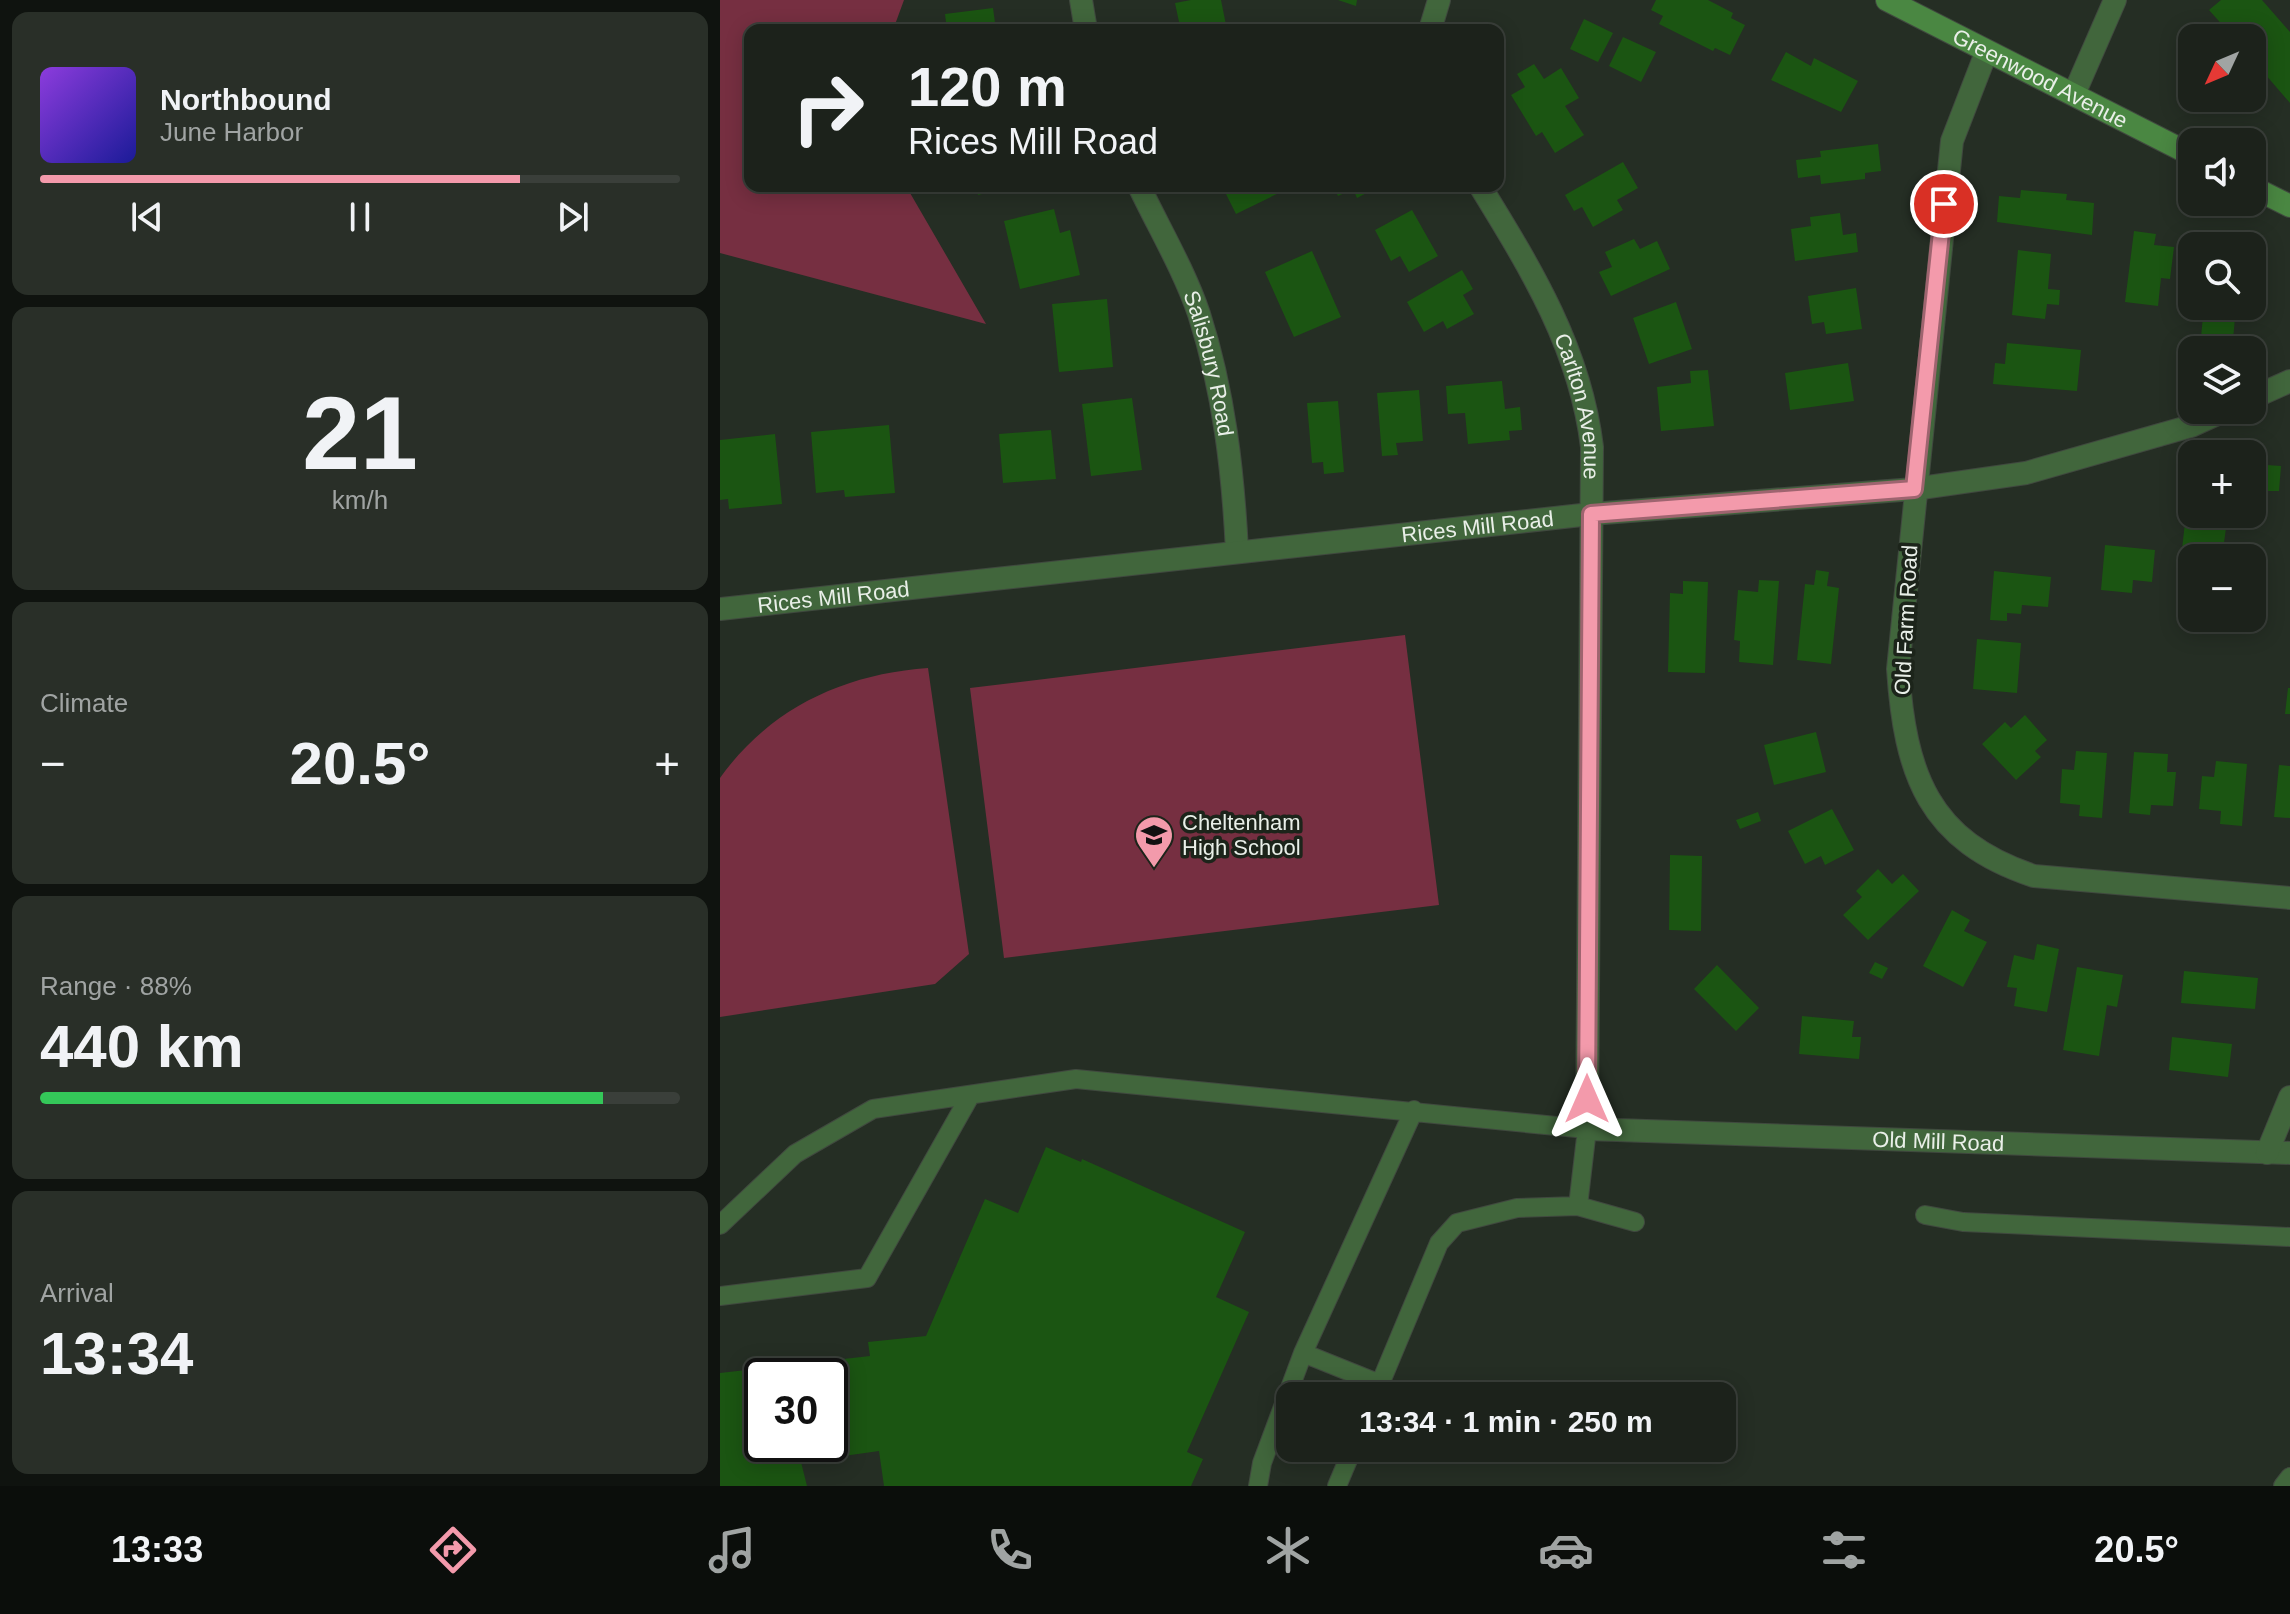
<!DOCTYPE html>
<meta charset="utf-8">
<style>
body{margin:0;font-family:Arial,sans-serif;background:#292f28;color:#f1f3f6;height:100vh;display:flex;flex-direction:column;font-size:30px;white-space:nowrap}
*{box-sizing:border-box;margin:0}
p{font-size:26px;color:#a0a4a3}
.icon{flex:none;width:44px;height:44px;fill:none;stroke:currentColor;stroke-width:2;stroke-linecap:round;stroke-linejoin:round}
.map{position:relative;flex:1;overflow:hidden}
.sheet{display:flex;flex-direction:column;gap:12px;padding:12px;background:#0f130f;width:720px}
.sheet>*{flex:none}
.top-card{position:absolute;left:24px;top:24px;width:760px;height:168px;border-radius:16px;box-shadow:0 4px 20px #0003,0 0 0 2px #3a3f3a;background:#1c221b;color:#f1f3f6;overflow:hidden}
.needle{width:52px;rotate:226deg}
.tools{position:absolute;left:1458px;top:24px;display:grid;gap:16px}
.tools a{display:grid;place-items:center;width:88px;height:88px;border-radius:16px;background:#1c221b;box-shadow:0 4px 20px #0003,0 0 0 2px #3a3f3a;font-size:40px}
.speed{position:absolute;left:24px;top:1358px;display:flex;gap:16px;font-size:40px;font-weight:700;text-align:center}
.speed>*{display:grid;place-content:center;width:104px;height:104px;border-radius:50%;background:#1c221b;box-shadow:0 4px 20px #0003,0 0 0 2px #3a3f3a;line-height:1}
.speed .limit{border:4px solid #111;border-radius:12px;background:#fff;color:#111}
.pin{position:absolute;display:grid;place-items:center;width:68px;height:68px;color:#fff;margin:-34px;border:4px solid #fff;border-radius:50%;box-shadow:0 2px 8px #0007}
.me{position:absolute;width:88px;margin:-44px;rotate:0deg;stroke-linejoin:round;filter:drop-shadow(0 0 6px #0008)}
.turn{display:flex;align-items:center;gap:28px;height:168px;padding:0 32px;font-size:36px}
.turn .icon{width:104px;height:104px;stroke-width:2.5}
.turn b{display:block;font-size:56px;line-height:68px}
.big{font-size:60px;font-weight:700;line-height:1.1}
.sheet .tile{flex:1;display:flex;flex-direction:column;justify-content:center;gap:12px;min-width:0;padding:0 28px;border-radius:16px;background:#292f28}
.sheet .dial{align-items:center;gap:0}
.dial b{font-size:104px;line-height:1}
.song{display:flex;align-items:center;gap:24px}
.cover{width:96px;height:96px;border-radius:12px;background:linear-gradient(135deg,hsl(270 70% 55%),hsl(240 70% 35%))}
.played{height:8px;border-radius:4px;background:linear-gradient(90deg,#f39aab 75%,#3a3f3a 75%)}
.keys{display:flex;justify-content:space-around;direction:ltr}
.heat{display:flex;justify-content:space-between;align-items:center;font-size:44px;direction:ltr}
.charge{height:12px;border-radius:6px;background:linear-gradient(90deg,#34c759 88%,#3a3f3a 0)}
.trip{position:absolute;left:556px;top:1382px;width:460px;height:80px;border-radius:16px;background:#1c221b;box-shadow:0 4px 20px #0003,0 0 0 2px #3a3f3a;font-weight:700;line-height:80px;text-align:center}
.tab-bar{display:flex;height:128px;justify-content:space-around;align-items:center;background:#0b0e0b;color:#a0a4a3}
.tab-bar .icon{width:56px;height:56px}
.tab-bar .on{color:#f39aab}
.tab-bar b{font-size:36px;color:#f1f3f6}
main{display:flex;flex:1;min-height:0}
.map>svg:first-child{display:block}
.green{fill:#762f41}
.building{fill:#1b5512;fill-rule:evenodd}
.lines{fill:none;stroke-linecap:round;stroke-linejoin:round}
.service-casing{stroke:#40493f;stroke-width:20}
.minor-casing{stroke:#40493f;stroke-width:24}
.tertiary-casing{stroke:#40493f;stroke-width:24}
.secondary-casing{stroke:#40493f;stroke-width:24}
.service{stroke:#41663c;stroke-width:18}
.minor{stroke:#41663c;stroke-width:22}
.tertiary{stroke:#41663c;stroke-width:22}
.secondary{stroke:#4a8742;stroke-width:22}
.route-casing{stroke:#9e646f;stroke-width:20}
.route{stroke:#f39aab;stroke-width:14}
.labels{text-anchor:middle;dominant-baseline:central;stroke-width:7;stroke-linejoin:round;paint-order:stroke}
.street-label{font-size:22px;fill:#e9efe8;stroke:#1c241a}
.poi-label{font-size:22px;fill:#e9efe8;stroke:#1c241a;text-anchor:start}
</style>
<main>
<section class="sheet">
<div class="tile">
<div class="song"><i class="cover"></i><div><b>Northbound</b><p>June Harbor</p></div></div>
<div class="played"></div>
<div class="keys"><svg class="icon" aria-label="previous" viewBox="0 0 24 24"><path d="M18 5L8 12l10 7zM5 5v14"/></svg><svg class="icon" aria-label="pause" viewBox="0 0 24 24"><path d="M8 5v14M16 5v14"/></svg><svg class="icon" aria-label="next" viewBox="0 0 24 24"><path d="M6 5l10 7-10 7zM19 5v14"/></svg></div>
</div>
<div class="tile dial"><b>21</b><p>km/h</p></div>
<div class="tile"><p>Climate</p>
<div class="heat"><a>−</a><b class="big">20.5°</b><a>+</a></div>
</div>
<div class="tile"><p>Range · 88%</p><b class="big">440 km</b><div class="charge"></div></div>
<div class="tile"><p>Arrival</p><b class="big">13:34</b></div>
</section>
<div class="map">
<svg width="1570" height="1486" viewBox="0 0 1570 1486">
<rect width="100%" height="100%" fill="#252e24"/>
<path class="green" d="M 0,0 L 184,0 L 173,30 L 30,30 L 30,186 L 186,186 L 266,324 L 0,253 Z
M 685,635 L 719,905 L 284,958 L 250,688 Z
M 208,668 L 249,954 L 215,984 L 0,1017 L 0,778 C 50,708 124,674 208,668 Z"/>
<path class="building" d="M 471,0 L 501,0 L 507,30 L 455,30 L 454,23 L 459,22 L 455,3 Z
M 618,0 L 637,0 L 636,6 Z
M 936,0 L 988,0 L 1013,13 L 1011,18 L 1025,25 L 1010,55 L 995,48 L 993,51 L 939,24 L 943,16 L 931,10 Z
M 1501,0 L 1542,0 L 1570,32 L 1570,103 L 1532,59 L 1532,38 L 1514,38 L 1489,10 Z
M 273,8 L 276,30 L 227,30 L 225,14 Z
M 864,19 L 893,33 L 878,62 L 850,49 Z
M 903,37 L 936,52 L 921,82 L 889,66 Z
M 1066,52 L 1091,66 L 1094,58 L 1138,81 L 1121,112 L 1051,80 Z
M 814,64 L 824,79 L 841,68 L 859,98 L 845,106 L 864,135 L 835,153 L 822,132 L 816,136 L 791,95 L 805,87 L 797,74 Z
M 1158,144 L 1161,171 L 1145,173 L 1145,179 L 1101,184 L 1100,175 L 1078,178 L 1076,160 L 1101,157 L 1100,151 Z
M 903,162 L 918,188 L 897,200 L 903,210 L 873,227 L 862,207 L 854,211 L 845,195 Z
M 256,186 L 290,186 L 290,187 L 258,195 Z
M 502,186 L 561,186 L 563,191 L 516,214 Z
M 613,186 L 660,186 L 637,198 L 633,189 L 618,196 Z
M 1301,190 L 1347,194 L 1346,200 L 1374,203 L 1372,235 L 1277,222 L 1279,196 L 1300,198 Z
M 334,209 L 340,233 L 350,230 L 360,275 L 300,289 L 284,221 Z
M 692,210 L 718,256 L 689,272 L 680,256 L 671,261 L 655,230 Z
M 1120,213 L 1123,235 L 1136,233 L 1138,252 L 1075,261 L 1071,229 L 1091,226 L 1090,217 Z
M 1414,231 L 1436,234 L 1434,245 L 1454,247 L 1450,279 L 1441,278 L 1438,306 L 1405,302 Z
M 914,239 L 920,249 L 937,241 L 950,269 L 891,296 L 879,272 L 892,267 L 885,252 Z
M 1298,250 L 1331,254 L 1328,289 L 1340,290 L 1339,305 L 1327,304 L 1325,319 L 1292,315 Z
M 592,251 L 621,317 L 574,337 L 545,272 Z
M 742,270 L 753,289 L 743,295 L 754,314 L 727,329 L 723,321 L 704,332 L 687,302 Z
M 1136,288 L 1142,329 L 1106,334 L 1104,322 L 1092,324 L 1088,296 Z
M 387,299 L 393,367 L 339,372 L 332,304 Z
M 956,302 L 972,349 L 929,364 L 913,318 Z
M 1484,306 L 1516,306 L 1513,340 L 1481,337 Z
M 1287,343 L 1361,350 L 1357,391 L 1273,384 L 1275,363 L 1285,364 Z
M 1128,363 L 1134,401 L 1070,410 L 1065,373 Z
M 988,370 L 994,426 L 941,431 L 937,387 L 971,383 L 970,371 Z
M 782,381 L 785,409 L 800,407 L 802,430 L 789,431 L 790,440 L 748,444 L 745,413 L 728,414 L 726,386 Z
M 699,390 L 703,441 L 676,443 L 678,455 L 662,456 L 657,393 Z
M 412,398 L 422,470 L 371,476 L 362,404 Z
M 618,401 L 624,472 L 604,474 L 603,462 L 592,463 L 587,403 Z
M 169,425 L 175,493 L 125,497 L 124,490 L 96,493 L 91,432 Z
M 331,430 L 336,479 L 283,483 L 279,434 Z
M 55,434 L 62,504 L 9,509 L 8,499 L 0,500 L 0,440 Z
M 1547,465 L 1561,466 L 1559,491 L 1545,491 Z
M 1466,513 L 1486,516 L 1485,527 L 1506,528 L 1502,558 L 1472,558 L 1472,597 L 1457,595 Z
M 1385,545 L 1435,550 L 1432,582 L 1413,580 L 1412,593 L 1381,590 Z
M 1096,570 L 1109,572 L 1107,586 L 1119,588 L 1111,664 L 1077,660 L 1085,584 L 1094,585 Z
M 1274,571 L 1331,577 L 1328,607 L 1302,605 L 1301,614 L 1287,613 L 1287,621 L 1270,620 Z
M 1039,580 L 1059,581 L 1053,665 L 1019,662 L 1020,641 L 1014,640 L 1018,590 L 1038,592 Z
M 963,581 L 988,582 L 985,673 L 948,672 L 950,593 L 963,594 Z
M 1257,639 L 1301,643 L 1297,693 L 1253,689 Z
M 1568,688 L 1570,688 L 1570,714 L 1565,714 Z
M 1305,715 L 1327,740 L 1315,751 L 1321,757 L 1296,780 L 1262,744 L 1285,722 L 1291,728 Z
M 1096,732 L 1106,772 L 1054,785 L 1044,745 Z
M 1356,751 L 1387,753 L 1382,818 L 1359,816 L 1360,805 L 1340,803 L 1342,769 L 1354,770 Z
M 1414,752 L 1448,754 L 1447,772 L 1456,772 L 1453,806 L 1431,805 L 1430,815 L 1409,813 Z
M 1496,761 L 1527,764 L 1522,826 L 1500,824 L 1501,811 L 1479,809 L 1482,776 L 1494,777 Z
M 1559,765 L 1570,766 L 1570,818 L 1554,817 Z
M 1112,809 L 1134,850 L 1105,865 L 1101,856 L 1085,864 L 1068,831 Z
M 1038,812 L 1041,821 L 1020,829 L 1016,820 Z
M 950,855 L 982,856 L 981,931 L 949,930 Z
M 1158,869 L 1172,884 L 1183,874 L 1199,891 L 1148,940 L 1123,915 L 1142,897 L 1136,891 Z
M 1232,910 L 1250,920 L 1244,931 L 1267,942 L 1243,987 L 1203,966 Z
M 1317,944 L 1339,949 L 1327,1012 L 1294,1006 L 1297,988 L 1287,987 L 1294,955 L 1314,960 Z
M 1155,962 L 1168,968 L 1162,979 L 1149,973 Z
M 997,965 L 1039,1008 L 1016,1031 L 974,989 Z
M 1357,967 L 1403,975 L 1397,1007 L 1387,1005 L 1379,1056 L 1343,1050 Z
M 1464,971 L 1538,978 L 1535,1009 L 1461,1003 Z
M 1082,1016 L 1134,1021 L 1132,1037 L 1141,1037 L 1139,1059 L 1079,1054 Z
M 1452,1037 L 1512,1044 L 1508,1077 L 1449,1070 Z
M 326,1147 L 361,1162 L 362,1159 L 525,1232 L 496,1297 L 529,1312 L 467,1452 L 483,1459 L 471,1486 L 164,1486 L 159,1451 L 81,1462 L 87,1486 L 0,1486 L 0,1373 L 150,1356 L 148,1342 L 206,1336 L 265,1199 L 298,1213 ZM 42,1376 L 110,1376 L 110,1444 L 42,1444 Z"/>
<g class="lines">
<g class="service-casing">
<path id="service" d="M 858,1206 L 915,1222
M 1205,1215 L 1243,1222 L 1570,1237
M 0,1225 L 75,1154 L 153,1109 L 356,1079 L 867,1129 L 858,1206 L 797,1208 L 737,1223 L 719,1243 L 655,1396
M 0,1296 L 147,1278 L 250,1096
M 583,1353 L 660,1384
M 538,1486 L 542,1463 L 583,1353 L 694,1110
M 617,1486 L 633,1448
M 1563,1486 L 1570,1477"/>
</g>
<g class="minor-casing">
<g id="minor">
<path d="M 361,0 L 366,30"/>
<path d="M 710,30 L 719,0"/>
<path d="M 1266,53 L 1232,141 L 1178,669 C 1185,774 1208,841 1314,876 L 1570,898"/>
<path d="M 1354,94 L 1395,0"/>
<path id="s1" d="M 419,186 C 439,228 464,270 479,314 C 504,392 513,471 517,551"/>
<path id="s2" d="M 760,186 C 811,269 860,348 872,447 L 867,1129 L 1570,1153"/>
<path d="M 1547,1153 L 1570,1097"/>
</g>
</g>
<g class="tertiary-casing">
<g id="tertiary">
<path d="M 1532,398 L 1570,381"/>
<path id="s3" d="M 0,609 L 871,514 L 1194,489 L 1306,473 L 1471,426 L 1506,410"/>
</g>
</g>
<g class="secondary-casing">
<g id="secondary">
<path id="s4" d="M 1167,0 L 1472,155"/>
<path d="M 1532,187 L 1570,206"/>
</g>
</g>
<use href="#service" class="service"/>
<use href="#minor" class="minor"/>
<use href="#tertiary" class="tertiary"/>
<use href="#secondary" class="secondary"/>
</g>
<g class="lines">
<g class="route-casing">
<path id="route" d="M 867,1099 L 871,514 L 1194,489 L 1224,204"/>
</g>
<use href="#route" class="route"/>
</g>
<defs>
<g id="school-pin" transform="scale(2)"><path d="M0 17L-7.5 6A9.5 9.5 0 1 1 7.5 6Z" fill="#f39aab" stroke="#1c241a"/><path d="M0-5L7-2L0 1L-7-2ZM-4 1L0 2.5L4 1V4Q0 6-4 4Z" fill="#111"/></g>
</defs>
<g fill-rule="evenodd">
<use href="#school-pin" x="434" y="835"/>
</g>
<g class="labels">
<g class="street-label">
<text stroke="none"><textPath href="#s4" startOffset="172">Greenwood Avenue</textPath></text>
<text stroke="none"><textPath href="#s1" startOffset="192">Salisbury Road</textPath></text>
<text stroke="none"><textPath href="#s2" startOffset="244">Carlton Avenue</textPath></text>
<text stroke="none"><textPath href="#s3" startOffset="762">Rices Mill Road</textPath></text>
<text stroke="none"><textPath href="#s3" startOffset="114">Rices Mill Road</textPath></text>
<text transform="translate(1186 620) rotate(-87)">Old Farm Road</text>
<text stroke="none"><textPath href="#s2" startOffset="1320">Old Mill Road</textPath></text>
</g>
<g class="poi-label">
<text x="462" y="822">Cheltenham<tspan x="462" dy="25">High School</tspan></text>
</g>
</g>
</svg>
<div class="tools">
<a><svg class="needle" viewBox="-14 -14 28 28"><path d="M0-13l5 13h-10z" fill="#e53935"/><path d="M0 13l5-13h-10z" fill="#a0a4a3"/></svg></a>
<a><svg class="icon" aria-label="sound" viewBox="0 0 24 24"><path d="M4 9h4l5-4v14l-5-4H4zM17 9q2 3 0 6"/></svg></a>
<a><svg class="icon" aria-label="search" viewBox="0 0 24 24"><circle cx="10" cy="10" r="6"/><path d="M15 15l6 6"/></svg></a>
<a><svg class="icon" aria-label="layers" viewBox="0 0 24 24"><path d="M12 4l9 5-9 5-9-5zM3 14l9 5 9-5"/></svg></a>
<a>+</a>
<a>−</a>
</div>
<div class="speed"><div class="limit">30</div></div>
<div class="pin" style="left:1224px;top:204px;background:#d93025"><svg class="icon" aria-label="arrive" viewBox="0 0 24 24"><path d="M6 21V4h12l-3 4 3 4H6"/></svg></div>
<svg class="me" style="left:867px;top:1099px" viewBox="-20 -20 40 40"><path d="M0-17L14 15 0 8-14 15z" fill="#f39aab" stroke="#fff" stroke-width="4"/></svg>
<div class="trip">13:34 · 1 min · 250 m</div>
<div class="top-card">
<div class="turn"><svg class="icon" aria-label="right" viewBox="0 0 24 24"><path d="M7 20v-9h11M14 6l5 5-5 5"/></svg><div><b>120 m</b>Rices Mill Road</div></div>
</div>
</div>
</main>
<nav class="tab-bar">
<b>13:33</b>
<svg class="icon on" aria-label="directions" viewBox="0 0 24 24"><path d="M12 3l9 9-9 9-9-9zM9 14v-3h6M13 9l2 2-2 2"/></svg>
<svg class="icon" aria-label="music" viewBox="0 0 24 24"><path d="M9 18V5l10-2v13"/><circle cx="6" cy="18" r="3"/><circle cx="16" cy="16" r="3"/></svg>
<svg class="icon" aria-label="phone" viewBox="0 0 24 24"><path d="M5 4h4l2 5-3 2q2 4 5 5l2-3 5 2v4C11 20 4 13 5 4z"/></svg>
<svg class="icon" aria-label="climate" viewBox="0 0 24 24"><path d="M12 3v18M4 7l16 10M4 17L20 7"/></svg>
<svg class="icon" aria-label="car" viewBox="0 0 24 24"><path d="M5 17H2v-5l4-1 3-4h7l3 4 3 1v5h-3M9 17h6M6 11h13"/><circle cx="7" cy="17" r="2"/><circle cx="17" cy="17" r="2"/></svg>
<svg class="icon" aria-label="filters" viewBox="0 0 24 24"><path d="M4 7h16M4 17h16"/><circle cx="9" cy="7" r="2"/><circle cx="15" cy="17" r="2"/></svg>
<b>20.5°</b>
</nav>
